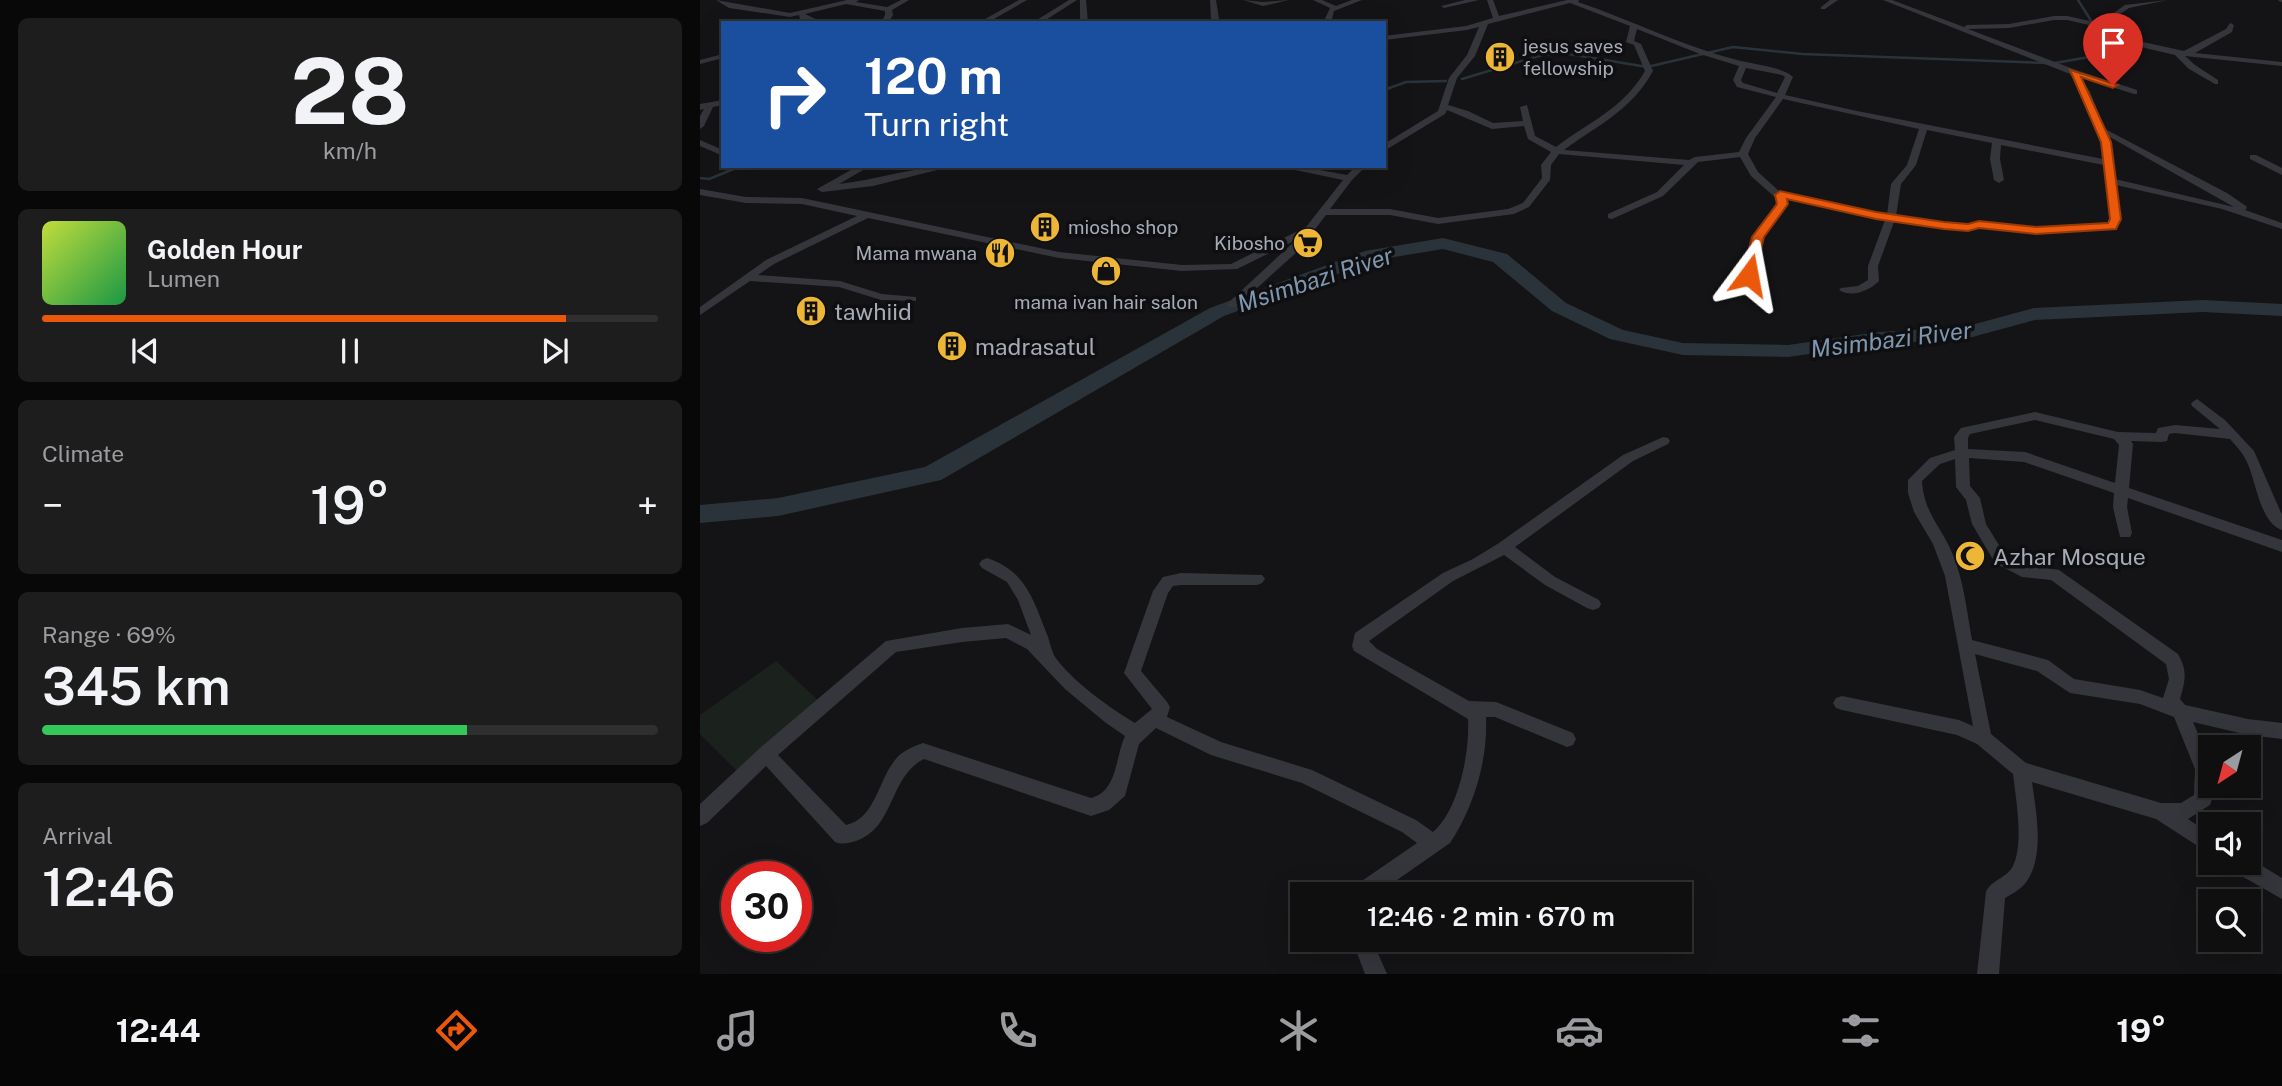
<!DOCTYPE html>
<meta charset="utf-8">
<style>
body{margin:0;font-family:"Public Sans",sans-serif;background:#1d1d1e;color:#f1f3f6;height:100vh;display:flex;flex-direction:column;font-size:26px;white-space:nowrap}
*{box-sizing:border-box;margin:0}
p{font-size:23px;color:#9b9c9f}
.icon{flex:none;width:38px;height:38px;fill:none;stroke:currentColor;stroke-width:2;stroke-linecap:round;stroke-linejoin:round}
.map{position:relative;flex:1;overflow:hidden}
.side{display:flex;flex-direction:column;gap:18px;padding:18px;background:#080809;width:700px}
.side>*{flex:none}
.guide{position:absolute;left:21px;top:21px;width:665px;height:147px;border-radius:0px;box-shadow:0 7px 28px #0002,0 0 0 2px #2f2f30;background:#1a4fa0;color:#fff;overflow:hidden}
.needle{width:46px;rotate:216deg}
.tools{position:absolute;left:1498px;top:735px;display:grid;gap:14px}
.tools a{display:grid;place-items:center;width:63px;height:63px;border-radius:0px;background:#0f0f10;box-shadow:0 7px 28px #0002,0 0 0 2px #2f2f30;font-size:35px}
.speed{position:absolute;left:21px;top:861px;display:flex;gap:14px;font-size:35px;font-weight:700;text-align:center}
.speed>*{display:grid;place-content:center;width:91px;height:91px;border-radius:50%;background:#0f0f10;box-shadow:0 7px 28px #0002,0 0 0 2px #2f2f30;line-height:1}
.speed .limit{border:10px solid #d22;background:#fff;color:#111}
.pin{position:absolute;display:grid;place-items:center;width:60px;height:60px;color:#fff;margin:-72px -30px;border-radius:50% 50% 50% 0;rotate:-45deg;box-shadow:0 0 7px #0007}
.pin .icon{rotate:45deg}
.me{position:absolute;width:77px;margin:-38px;rotate:13deg;stroke-linejoin:round;filter:drop-shadow(0 0 5px #0008)}
.turn{display:flex;align-items:center;gap:24px;height:147px;padding:0 28px;font-size:32px}
.turn .icon{width:91px;height:91px;stroke-width:2.5}
.turn b{display:block;font-size:49px;line-height:60px}
.big{font-size:52px;font-weight:600;line-height:1.1}
.side .widget{flex:1;display:flex;flex-direction:column;justify-content:center;gap:10px;min-width:0;padding:0 24px;border-radius:10px;background:#1d1d1e}
.side .dial{align-items:center;gap:0}
.dial b{font-size:91px;line-height:1}
.song{display:flex;align-items:center;gap:21px}
.cover{width:84px;height:84px;border-radius:10px;background:linear-gradient(135deg,hsl(70 70% 55%),hsl(140 70% 35%))}
.played{height:7px;border-radius:4px;background:linear-gradient(90deg,#ea580c 85%,#2f2f30 85%)}
.keys{display:flex;justify-content:space-around;direction:ltr}
.heat{display:flex;justify-content:space-between;align-items:center;font-size:38px;direction:ltr}
.charge{height:10px;border-radius:5px;background:linear-gradient(90deg,#34c759 69%,#2f2f30 0)}
.trip{position:absolute;left:590px;top:882px;width:402px;height:70px;border-radius:0px;background:#0f0f10;box-shadow:0 7px 28px #0002,0 0 0 2px #2f2f30;font-weight:600;line-height:70px;text-align:center}
.dock{display:flex;height:112px;justify-content:space-around;align-items:center;background:#060606;color:#9b9c9f}
.dock .icon{width:49px;height:49px}
.dock .active{color:#ea580c}
.dock b{font-size:32px;color:#f1f3f6}
main{display:flex;flex:1;min-height:0}
.map>svg:first-child{display:block}
.green{fill:#1b211c}
.lines{fill:none;stroke-linecap:round;stroke-linejoin:round}
.stream{stroke:#2b333a;stroke-width:2.5}
.river{fill:#2b333a;fill-rule:evenodd}
.minor{fill:#35363b;fill-rule:evenodd}
.route{fill:#ea580c;stroke:#983908;stroke-width:2}
.labels{text-anchor:middle;dominant-baseline:central;stroke-width:7;stroke-linejoin:round;paint-order:stroke}
.far-poi-label{font-size:19px;fill:#a6abb6;stroke:#0f0f11;text-anchor:start}
.poi-label{font-size:23px;fill:#a6abb6;stroke:#0f0f11;text-anchor:start}
.water-label{font-size:24px;font-style:italic;fill:#7e97b0;stroke:#0f0f11}
</style>
<main>
<section class="side">
<div class="widget dial"><b>28</b><p>km/h</p></div>
<div class="widget">
<div class="song"><i class="cover"></i><div><b>Golden Hour</b><p>Lumen</p></div></div>
<div class="played"></div>
<div class="keys"><svg class="icon" aria-label="previous" viewBox="0 0 24 24"><path d="M18 5L8 12l10 7zM5 5v14"/></svg><svg class="icon" aria-label="pause" viewBox="0 0 24 24"><path d="M8 5v14M16 5v14"/></svg><svg class="icon" aria-label="next" viewBox="0 0 24 24"><path d="M6 5l10 7-10 7zM19 5v14"/></svg></div>
</div>
<div class="widget"><p>Climate</p>
<div class="heat"><a>−</a><b class="big">19°</b><a>+</a></div>
</div>
<div class="widget"><p>Range · 69%</p><b class="big">345 km</b><div class="charge"></div></div>
<div class="widget"><p>Arrival</p><b class="big">12:46</b></div>
</section>
<div class="map">
<svg width="1582" height="974" viewBox="0 0 1582 974">
<rect width="100%" height="100%" fill="#141416"/>
<path class="green" d="M 76,661 L 120,702 L 39,773 L 0,734 L 0,715 Z"/>
<g class="lines">
<path class="stream" d="M 1417,43 L 1432,44
M 1355,63 L 1412,53 L 1417,43 L 1397,30 L 1378,0
M 762,79 L 842,55 L 869,54 L 947,67 L 1033,47 L 1102,54 L 1346,63
M 684,90 L 706,82 L 746,81
M 0,178 L 9,179 L 41,166"/>
<path class="river" d="M 743,238 L 807,254 L 866,303 L 923,330 L 983,343 L 1088,345 L 1179,332 L 1264,327 L 1334,308 L 1503,300 L 1582,304 L 1582,316 L 1503,312 L 1335,320 L 1265,339 L 1179,344 L 1088,357 L 983,355 L 910,339 L 852,311 L 793,262 L 743,249 L 676,260 L 524,316 L 241,480 L 78,516 L 0,523 L 0,505 L 78,498 L 225,467 L 510,308 L 665,251 Z"/>
<path class="minor" d="M 16,0 L 90,13 L 147,0 L 159,0 L 156,2 L 187,7 L 201,0 L 209,0 L 192,10 L 193,15 L 188,23 L 181,23 L 185,15 L 185,11 L 146,4 L 105,14 L 124,23 L 113,23 L 100,19 L 99,15 L 90,17 L 29,8 Z
M 319,0 L 327,0 L 287,23 L 278,23 Z
M 369,0 L 377,0 L 341,23 L 332,23 Z
M 380,0 L 386,0 L 388,23 L 380,23 Z
M 510,0 L 516,0 L 519,19 L 516,23 L 509,23 L 511,19 Z
M 543,0 L 563,2 L 589,0 L 563,6 Z
M 613,0 L 622,0 L 636,6 L 652,0 L 662,0 L 634,11 L 631,23 L 623,23 L 630,8 Z
M 765,0 L 779,0 L 744,8 L 741,6 Z
M 787,0 L 793,0 L 799,16 L 867,0 L 879,0 L 878,2 C 931,20 982,46 1037,60 C 1051,64 1084,67 1093,77 L 1085,95 L 1157,111 L 1403,159 C 1400,129 1386,99 1370,74 L 1183,0 L 1192,0 L 1264,27 L 1267,25 L 1309,24 L 1354,16 L 1367,16 L 1399,23 L 1425,5 L 1468,0 L 1429,8 L 1406,24 L 1434,40 L 1484,51 L 1526,29 L 1530,23 L 1534,25 L 1532,32 L 1495,53 L 1582,62 L 1582,66 L 1485,56 L 1495,65 L 1518,80 L 1518,84 L 1515,84 L 1489,69 L 1475,55 L 1428,44 L 1402,28 L 1367,20 L 1354,20 L 1309,28 L 1268,29 L 1376,70 L 1437,90 L 1437,94 L 1434,94 L 1380,77 L 1390,92 L 1405,129 L 1527,193 L 1546,206 L 1547,208 L 1545,210 L 1582,223 L 1582,229 L 1522,209 L 1416,185 L 1420,223 L 1412,229 L 1336,233 L 1279,227 L 1268,230 L 1244,229 L 1194,222 L 1178,266 L 1179,281 C 1169,291 1152,298 1139,290 L 1141,288 L 1158,286 L 1168,280 L 1168,266 L 1185,220 L 1088,200 L 1063,237 L 1054,275 L 1049,278 L 1044,275 L 1053,237 L 1078,200 L 1051,176 L 1040,157 L 998,162 L 963,196 L 912,219 L 908,218 L 908,214 L 957,192 L 984,165 L 859,154 L 851,165 L 850,180 L 829,207 L 814,214 L 738,224 L 690,215 L 626,215 L 598,251 L 536,307 L 528,307 L 528,303 L 596,240 L 537,269 L 482,271 L 359,258 L 168,218 L 74,264 L 58,275 L 140,281 L 182,294 L 216,297 L 216,301 L 181,300 L 139,287 L 50,281 L 0,315 L 0,307 L 66,260 L 157,216 L 102,204 L 46,203 L 0,195 L 0,189 L 46,197 L 102,198 L 359,252 L 482,265 L 531,264 L 606,227 L 643,180 L 576,166 L 598,166 L 647,175 L 656,166 L 666,166 L 652,180 L 630,209 L 690,209 L 738,218 L 808,209 L 823,203 L 842,178 L 841,165 L 851,152 L 828,139 L 824,126 L 792,129 L 747,110 L 745,114 L 684,151 L 684,144 L 738,111 L 749,78 L 767,55 L 779,27 L 767,30 L 684,40 L 684,36 L 766,26 L 793,18 ZM 870,3 L 930,26 L 926,42 L 934,45 L 945,71 C 924,108 889,122 856,147 L 835,136 L 827,105 L 820,107 L 823,121 L 793,123 L 768,111 L 748,105 L 757,78 L 775,56 L 788,24 ZM 937,29 L 1000,54 L 1039,66 L 1033,80 L 1037,87 L 1076,97 L 1046,138 L 1039,152 L 995,157 L 989,160 L 864,150 C 899,124 931,111 953,71 L 941,44 L 934,41 ZM 1046,68 L 1082,75 L 1085,77 L 1077,93 L 1043,83 L 1041,80 ZM 1083,99 L 1219,129 L 1207,165 L 1191,184 L 1187,215 L 1080,192 L 1058,172 L 1048,154 L 1055,138 ZM 1227,130 L 1292,143 L 1290,159 L 1294,180 L 1299,183 L 1304,180 L 1300,159 L 1301,145 L 1404,165 L 1410,222 L 1336,227 L 1279,221 L 1268,224 L 1244,223 L 1196,216 L 1201,184 L 1216,165 ZM 1408,136 L 1534,207 L 1415,179 Z
M 1130,0 L 1138,0 L 1125,9 L 1121,9 L 1121,7 Z
M 1578,0 L 1582,0 L 1582,2 L 1579,1 Z
M 192,21 L 221,21 L 224,23 L 189,23 Z
M 23,54 L 23,58 L 0,64 L 0,60 Z
M 23,100 L 23,105 L 13,107 L 4,126 L 0,129 L 0,116 L 4,109 L 0,110 L 0,104 Z
M 0,140 L 23,150 L 23,156 L 0,146 Z
M 1550,155 L 1556,155 L 1582,168 L 1582,175 L 1550,159 Z
M 158,166 L 170,166 L 139,184 C 177,180 215,166 253,166 L 173,186 L 122,192 L 117,189 Z
M 1497,399 L 1525,420 L 1554,451 L 1582,515 L 1582,530 C 1560,523 1556,481 1547,462 C 1543,453 1536,446 1530,439 L 1475,433 L 1469,434 L 1467,441 L 1462,442 L 1431,441 L 1433,444 L 1429,488 L 1582,540 L 1582,552 L 1428,498 L 1427,507 L 1432,533 L 1430,537 L 1420,537 L 1413,507 L 1414,493 L 1324,462 L 1269,458 L 1270,486 L 1280,498 L 1286,524 L 1305,555 L 1325,565 L 1359,570 L 1478,654 C 1488,671 1485,681 1480,699 L 1485,705 L 1548,719 L 1582,723 L 1582,739 L 1548,735 L 1493,722 L 1510,762 L 1512,799 L 1510,805 L 1488,819 L 1510,834 L 1510,854 L 1456,819 L 1332,782 C 1336,812 1346,859 1324,885 C 1319,890 1312,894 1305,898 L 1299,974 L 1277,974 L 1286,892 C 1291,880 1307,878 1313,866 C 1324,843 1316,799 1313,774 L 1277,744 L 1257,735 L 1142,710 L 1136,708 L 1133,703 L 1136,698 L 1142,696 L 1259,720 L 1273,726 L 1245,576 L 1233,544 L 1214,512 L 1208,493 L 1208,480 L 1230,458 L 1255,450 L 1254,437 L 1261,428 L 1335,412 L 1418,432 L 1456,433 L 1458,428 L 1475,425 L 1520,429 L 1492,406 L 1491,403 ZM 1335,420 L 1414,439 L 1419,445 L 1415,483 L 1325,452 L 1268,449 L 1268,438 L 1270,434 ZM 1255,459 L 1256,487 L 1266,500 L 1272,524 L 1295,563 L 1322,577 L 1351,580 L 1466,664 L 1469,679 L 1463,698 L 1440,690 L 1374,679 L 1348,660 L 1272,640 C 1267,612 1264,582 1253,555 C 1242,527 1224,514 1222,481 L 1240,464 ZM 1275,654 L 1337,671 L 1370,693 L 1440,704 L 1474,717 L 1495,769 L 1494,795 L 1481,803 L 1461,803 L 1326,763 L 1291,734 Z
M 963,437 L 968,438 L 970,441 L 968,444 L 933,461 L 815,547 L 855,577 L 899,600 L 901,604 L 899,608 L 893,610 L 887,608 L 845,585 L 804,555 L 753,581 L 669,641 L 677,649 L 769,701 L 796,702 L 873,733 L 876,739 L 873,745 L 867,747 L 795,717 L 786,717 C 788,760 774,807 750,843 L 677,894 L 650,894 L 653,887 L 717,843 L 702,832 L 602,783 L 511,755 L 456,728 L 439,744 L 425,796 L 409,810 L 391,816 L 224,759 C 189,776 195,828 156,841 C 148,843 143,845 135,842 L 66,766 L 7,823 L 0,826 L 0,804 L 60,748 L 186,641 L 262,628 L 308,624 L 331,635 L 318,600 L 307,582 L 282,568 L 279,564 L 282,560 L 287,558 C 327,571 334,602 348,637 C 350,643 352,652 355,657 C 372,681 410,708 435,723 L 452,709 L 424,673 L 453,591 L 463,577 L 481,573 L 562,575 L 565,579 L 562,583 L 557,585 L 481,585 L 473,586 L 468,593 L 441,671 L 467,702 L 470,707 L 467,717 L 521,742 L 612,770 L 716,820 L 733,832 C 759,810 770,751 768,719 L 654,651 L 652,646 L 655,633 L 743,573 L 773,559 L 799,543 L 923,455 ZM 306,638 L 327,649 L 365,689 L 406,723 L 425,736 C 415,757 418,791 391,798 L 223,743 C 212,747 202,751 195,760 C 178,781 175,819 146,825 L 78,755 L 196,652 L 262,642 Z
M 1549,858 L 1582,878 L 1582,899 L 1531,870 L 1528,863 L 1549,863 Z
M 652,940 L 672,940 L 687,974 L 665,974 Z"/>
</g>
<path class="route" d="M 1370,70 L 1418,85 L 1413,88 L 1381,77 L 1411,142 L 1421,219 L 1416,229 L 1336,234 L 1279,228 L 1268,231 L 1244,229 L 1176,219 L 1087,199 L 1088,204 L 1064,237 L 1055,275 L 1049,278 L 1042,275 L 1052,237 L 1077,204 L 1075,195 L 1080,191 L 1176,212 L 1244,222 L 1268,224 L 1279,221 L 1336,227 L 1408,223 L 1410,219 L 1401,142 Z"/>
<defs>
<g id="building-disc" transform="scale(1.575)"><circle r="9.5" fill="#edb636" stroke="#0f0f11"/><path d="M-4-6H4V6H1V3H-1V6H-4ZM-2.5-4.3h1.7v1.8h-1.7ZM.8-4.3h1.7v1.8H.8ZM-2.5-1h1.7V.8h-1.7ZM.8-1h1.7V.8H.8Z" fill="#111"/></g>
<g id="supermarket-disc" transform="scale(1.575)"><circle r="9.5" fill="#edb636" stroke="#0f0f11"/><path d="M-6-5.5h2.5l.6 2H6L4.5 2H-2.5L-4.4-4H-6ZM-1.5 3.2a1.3 1.3 0 1 0 .1 0ZM3 3.2a1.3 1.3 0 1 0 .1 0Z" fill="#111"/></g>
<g id="restaurant-disc" transform="scale(1.575)"><circle r="9.5" fill="#edb636" stroke="#0f0f11"/><path d="M-5-6h1v4h1v-4h1v4h1v-4h1v5L-1.5 .5V6h-2V.5L-5-1ZM5-6V6H3V1.5H1.5Q1.5-4 5-6Z" fill="#111"/></g>
<g id="shop-disc" transform="scale(1.575)"><circle r="9.5" fill="#edb636" stroke="#0f0f11"/><path d="M-5-2.5h2.3a2.7 3.5 0 0 1 5.4 0H5L5.5 6h-11ZM-1.5-2.5h3a1.5 2.3 0 0 0-3 0Z" fill="#111"/></g>
<g id="mosque-disc" transform="scale(1.575)"><circle r="9.5" fill="#edb636" stroke="#0f0f11"/><path d="M3.5-4.9A6 6 0 1 0 3.5 4.9A5 5 0 1 1 3.5-4.9Z" fill="#111"/></g>
</defs>
<g fill-rule="evenodd">
<use href="#building-disc" x="800" y="57"/>
<use href="#building-disc" x="345" y="227"/>
<use href="#supermarket-disc" x="608" y="243"/>
<use href="#restaurant-disc" x="300" y="253"/>
<use href="#shop-disc" x="406" y="271"/>
<use href="#building-disc" x="111" y="311"/>
<use href="#building-disc" x="252" y="346"/>
<use href="#mosque-disc" x="1270" y="556"/>
</g>
<g class="labels">
<g class="far-poi-label">
<text x="823" y="46">jesus saves<tspan x="823" dy="22">fellowship</tspan></text>
<text x="368" y="227">miosho shop</text>
<text x="585" y="243" text-anchor="end">Kibosho</text>
<text x="277" y="253" text-anchor="end">Mama mwana</text>
<text x="406" y="302" text-anchor="middle">mama ivan hair salon</text>
</g>
<g class="poi-label">
<text x="134" y="311">tawhiid</text>
<text x="275" y="346">madrasatul</text>
<text x="1293" y="556">Azhar Mosque</text>
</g>
<g class="water-label">
<text transform="translate(615 279) rotate(-18)">Msimbazi River</text>
<text transform="translate(1191 339) rotate(-7)">Msimbazi River</text>
</g>
</g>
</svg>
<div class="tools">
<a><svg class="needle" viewBox="-14 -14 28 28"><path d="M0-13l5 13h-10z" fill="#e53935"/><path d="M0 13l5-13h-10z" fill="#9b9c9f"/></svg></a>
<a><svg class="icon" aria-label="sound" viewBox="0 0 24 24"><path d="M4 9h4l5-4v14l-5-4H4zM17 9q2 3 0 6"/></svg></a>
<a><svg class="icon" aria-label="search" viewBox="0 0 24 24"><circle cx="10" cy="10" r="6"/><path d="M15 15l6 6"/></svg></a>
</div>
<div class="speed"><div class="limit">30</div></div>
<div class="pin" style="left:1413px;top:85px;background:#d93025"><svg class="icon" aria-label="arrive" viewBox="0 0 24 24"><path d="M6 21V4h12l-3 4 3 4H6"/></svg></div>
<svg class="me" style="left:1049px;top:275px" viewBox="-20 -20 40 40"><path d="M0-17L14 15 0 8-14 15z" fill="#ea580c" stroke="#fff" stroke-width="4"/></svg>
<div class="trip">12:46 · 2 min · 670 m</div>
<div class="guide">
<div class="turn"><svg class="icon" aria-label="right" viewBox="0 0 24 24"><path d="M7 20v-9h11M14 6l5 5-5 5"/></svg><div><b>120 m</b>Turn right</div></div>
</div>
</div>
</main>
<nav class="dock">
<b>12:44</b>
<svg class="icon active" aria-label="directions" viewBox="0 0 24 24"><path d="M12 3l9 9-9 9-9-9zM9 14v-3h6M13 9l2 2-2 2"/></svg>
<svg class="icon" aria-label="music" viewBox="0 0 24 24"><path d="M9 18V5l10-2v13"/><circle cx="6" cy="18" r="3"/><circle cx="16" cy="16" r="3"/></svg>
<svg class="icon" aria-label="phone" viewBox="0 0 24 24"><path d="M5 4h4l2 5-3 2q2 4 5 5l2-3 5 2v4C11 20 4 13 5 4z"/></svg>
<svg class="icon" aria-label="climate" viewBox="0 0 24 24"><path d="M12 3v18M4 7l16 10M4 17L20 7"/></svg>
<svg class="icon" aria-label="car" viewBox="0 0 24 24"><path d="M5 17H2v-5l4-1 3-4h7l3 4 3 1v5h-3M9 17h6M6 11h13"/><circle cx="7" cy="17" r="2"/><circle cx="17" cy="17" r="2"/></svg>
<svg class="icon" aria-label="filters" viewBox="0 0 24 24"><path d="M4 7h16M4 17h16"/><circle cx="9" cy="7" r="2"/><circle cx="15" cy="17" r="2"/></svg>
<b>19°</b>
</nav>
